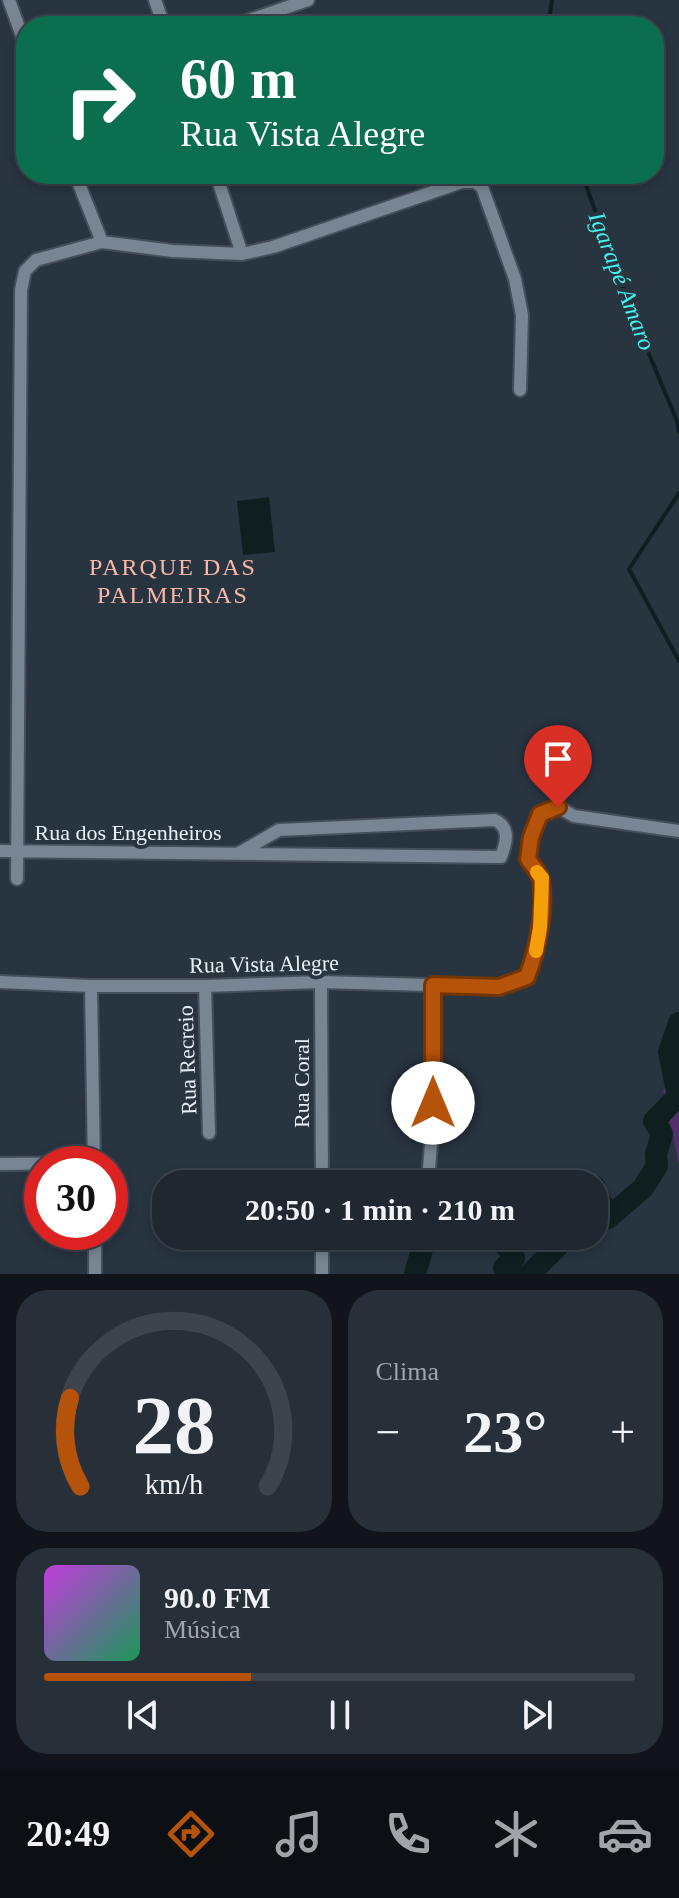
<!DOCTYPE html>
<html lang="pt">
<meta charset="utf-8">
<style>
body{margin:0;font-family:"Times New Roman",serif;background:#272f39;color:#f1f3f6;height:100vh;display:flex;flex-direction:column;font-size:30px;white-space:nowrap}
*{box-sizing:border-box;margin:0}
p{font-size:26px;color:#a1a5ab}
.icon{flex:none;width:44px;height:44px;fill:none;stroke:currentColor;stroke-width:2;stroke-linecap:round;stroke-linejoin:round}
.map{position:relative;height:1274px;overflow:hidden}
.sheet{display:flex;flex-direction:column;gap:16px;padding:16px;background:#11151b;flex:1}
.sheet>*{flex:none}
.top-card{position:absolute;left:16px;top:16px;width:648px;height:168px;border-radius:32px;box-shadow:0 4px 12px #0003,0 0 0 2px #3c444d;background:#0b6e4f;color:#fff;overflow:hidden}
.speed{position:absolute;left:24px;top:1146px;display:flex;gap:16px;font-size:40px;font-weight:700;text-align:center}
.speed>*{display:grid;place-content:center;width:104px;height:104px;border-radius:50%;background:#1f2731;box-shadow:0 4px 12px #0003,0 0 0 2px #3c444d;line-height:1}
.speed .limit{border:12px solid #d22;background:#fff;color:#111}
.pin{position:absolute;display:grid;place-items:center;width:68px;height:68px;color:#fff;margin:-82px -34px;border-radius:50% 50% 50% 0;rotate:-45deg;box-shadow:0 0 8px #0007}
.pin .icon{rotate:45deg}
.me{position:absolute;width:88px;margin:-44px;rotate:0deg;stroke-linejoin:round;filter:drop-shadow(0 0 6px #0008)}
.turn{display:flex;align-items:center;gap:28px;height:168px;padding:0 32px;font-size:36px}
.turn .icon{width:104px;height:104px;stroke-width:2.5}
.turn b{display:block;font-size:56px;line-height:68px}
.big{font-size:60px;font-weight:700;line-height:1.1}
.sheet .widget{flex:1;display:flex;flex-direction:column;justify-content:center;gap:12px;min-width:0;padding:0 28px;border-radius:32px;background:#272f39}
.sheet .dial{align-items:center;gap:0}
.dial svg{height:208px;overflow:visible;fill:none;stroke:#3c444d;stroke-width:7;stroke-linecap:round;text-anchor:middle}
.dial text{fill:#f1f3f6;stroke:none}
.song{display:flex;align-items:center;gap:24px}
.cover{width:96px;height:96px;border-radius:12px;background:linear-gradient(135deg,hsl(290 70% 55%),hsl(150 70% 35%))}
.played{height:8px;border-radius:4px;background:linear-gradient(90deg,#b45309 35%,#3c444d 35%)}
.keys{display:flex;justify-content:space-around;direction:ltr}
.heat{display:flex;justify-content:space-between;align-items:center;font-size:44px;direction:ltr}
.sheet .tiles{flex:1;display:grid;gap:16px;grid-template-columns:1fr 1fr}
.widget:last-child{grid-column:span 2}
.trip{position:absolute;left:152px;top:1170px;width:456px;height:80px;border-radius:32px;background:#1f2731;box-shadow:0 4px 12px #0003,0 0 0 2px #3c444d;font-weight:700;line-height:80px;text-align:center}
.dock{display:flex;height:128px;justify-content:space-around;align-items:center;background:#0c1014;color:#a1a5ab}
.dock .icon{width:56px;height:56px}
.dock .current{color:#b45309}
.dock b{font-size:36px;color:#f1f3f6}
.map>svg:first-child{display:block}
.green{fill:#542f6d}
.water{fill:#0f1f1f}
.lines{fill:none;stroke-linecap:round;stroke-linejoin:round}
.stream{stroke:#0f1f1f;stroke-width:4}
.river{stroke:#0f1f1f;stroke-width:22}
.minor-casing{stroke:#454f59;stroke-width:16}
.minor{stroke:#788593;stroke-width:12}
.route-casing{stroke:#753606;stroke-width:20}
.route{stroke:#b45309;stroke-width:14}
.slow{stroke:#f59e0b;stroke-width:14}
.labels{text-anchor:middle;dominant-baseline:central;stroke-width:8;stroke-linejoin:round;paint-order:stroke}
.street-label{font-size:22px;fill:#e8eff7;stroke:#293441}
.water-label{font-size:24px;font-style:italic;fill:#41f5ef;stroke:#293441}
.neighbourhood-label{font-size:24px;letter-spacing:2px;fill:#f9b8a5;stroke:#293441}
</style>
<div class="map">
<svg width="679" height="1274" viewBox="0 0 679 1274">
<rect width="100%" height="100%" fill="#293441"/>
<path class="green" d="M 679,1086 L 679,1165 L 663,1089 Z"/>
<path class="water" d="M 269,497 L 275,552 L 243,555 L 237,501 Z"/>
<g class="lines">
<path class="stream" d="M 548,26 L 552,0
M 582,174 L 631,311 L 677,421 L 679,432
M 679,493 L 629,569 L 679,661"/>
<path class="river" d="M 572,1184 L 581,1184
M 594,1186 L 608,1218 L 643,1188 L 657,1166 L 656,1154 L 662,1134 L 654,1121 L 678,1096 L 669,1052 L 679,1023
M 495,1236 L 507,1247 L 514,1258 L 504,1268 L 515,1274
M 415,1274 L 426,1236
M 530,1274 L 557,1247 L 561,1236"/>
<g class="minor-casing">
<path id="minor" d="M 9,0 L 26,47
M 155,0 L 164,26
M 232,26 L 308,0
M 216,174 L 242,254
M 102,242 L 173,251 L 242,254 L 273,247 L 462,182 L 475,182 L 482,187 L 515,279 L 522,315 L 520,390
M 0,851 L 501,857 C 506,843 511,828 495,820 L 279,830 L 239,853
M 17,879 L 21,290 L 25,271 L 36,260 L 102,242 L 75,174
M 0,982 L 91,986 L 205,986 L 321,982 L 499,987 L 527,977 C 537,952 546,908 542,881 C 540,873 532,865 528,859 L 531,837 L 540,814 L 558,807 L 574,816 L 679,831
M 321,982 L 322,1184
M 91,986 L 94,1164
M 205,986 L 209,1133
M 0,1164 L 94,1163
M 429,1168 L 433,1121 L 433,985
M 95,1232 L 95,1274
M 322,1236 L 322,1274"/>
</g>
<use href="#minor" class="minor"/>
</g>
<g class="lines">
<g class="route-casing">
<path id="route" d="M 433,1103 L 433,985 L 499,987 L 527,977 C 537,950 546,910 541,881 C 540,873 532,865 528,859 L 531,837 L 540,814 L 558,807"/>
</g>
<use href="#route" class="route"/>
<path class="slow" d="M 536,951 L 540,928 L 542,878 L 537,872"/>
</g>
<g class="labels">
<g class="street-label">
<text x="128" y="832">Rua dos Engenheiros</text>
<text transform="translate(264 964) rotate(-1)">Rua Vista Alegre</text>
<text transform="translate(187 1060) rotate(-92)">Rua Recreio</text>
<text transform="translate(301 1083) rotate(-90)">Rua Coral</text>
</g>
<g class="water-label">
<text transform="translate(622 281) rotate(69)">Igarapé Amaro</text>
</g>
<g class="neighbourhood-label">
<text x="173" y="567">PARQUE DAS<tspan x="173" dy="28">PALMEIRAS</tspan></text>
</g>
</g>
</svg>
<div class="speed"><div class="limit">30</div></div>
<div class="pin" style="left:558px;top:807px;background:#d93025"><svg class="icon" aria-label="arrive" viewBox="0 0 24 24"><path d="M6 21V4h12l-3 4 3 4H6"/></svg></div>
<svg class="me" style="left:433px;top:1103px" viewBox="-20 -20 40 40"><circle r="19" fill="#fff"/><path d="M0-13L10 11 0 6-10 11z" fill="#b45309"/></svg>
<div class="trip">20:50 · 1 min · 210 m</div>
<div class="top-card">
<div class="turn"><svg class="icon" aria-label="right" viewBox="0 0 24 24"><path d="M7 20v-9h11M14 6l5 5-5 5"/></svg><div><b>60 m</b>Rua Vista Alegre</div></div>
</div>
</div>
<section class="sheet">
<div class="tiles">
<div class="widget dial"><svg viewBox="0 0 100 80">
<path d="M14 69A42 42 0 1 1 86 69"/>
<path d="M14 69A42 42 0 0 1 10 35" stroke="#b45309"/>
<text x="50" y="56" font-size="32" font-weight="700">28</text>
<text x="50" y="72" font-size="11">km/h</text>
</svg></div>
<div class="widget"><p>Clima</p>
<div class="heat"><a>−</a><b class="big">23°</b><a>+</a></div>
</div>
<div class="widget">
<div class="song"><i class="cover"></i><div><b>90.0 FM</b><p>Música</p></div></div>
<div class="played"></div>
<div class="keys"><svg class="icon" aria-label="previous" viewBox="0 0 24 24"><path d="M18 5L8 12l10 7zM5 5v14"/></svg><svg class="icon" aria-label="pause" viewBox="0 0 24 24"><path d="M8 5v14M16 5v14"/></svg><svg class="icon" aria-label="next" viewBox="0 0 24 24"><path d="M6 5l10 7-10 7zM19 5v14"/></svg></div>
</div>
</div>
</section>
<nav class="dock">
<b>20:49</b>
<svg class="icon current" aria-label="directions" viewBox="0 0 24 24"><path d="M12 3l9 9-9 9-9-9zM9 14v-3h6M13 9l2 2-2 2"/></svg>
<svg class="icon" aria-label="music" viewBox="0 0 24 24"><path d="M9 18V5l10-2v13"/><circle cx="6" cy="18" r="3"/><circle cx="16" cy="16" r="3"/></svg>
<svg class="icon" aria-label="phone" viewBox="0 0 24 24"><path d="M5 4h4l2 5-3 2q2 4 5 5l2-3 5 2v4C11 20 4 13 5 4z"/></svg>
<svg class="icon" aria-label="climate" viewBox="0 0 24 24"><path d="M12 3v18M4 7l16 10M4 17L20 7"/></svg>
<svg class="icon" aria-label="car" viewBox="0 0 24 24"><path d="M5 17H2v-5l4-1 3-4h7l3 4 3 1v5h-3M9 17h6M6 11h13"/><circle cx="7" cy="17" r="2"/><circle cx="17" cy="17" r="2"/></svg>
</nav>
